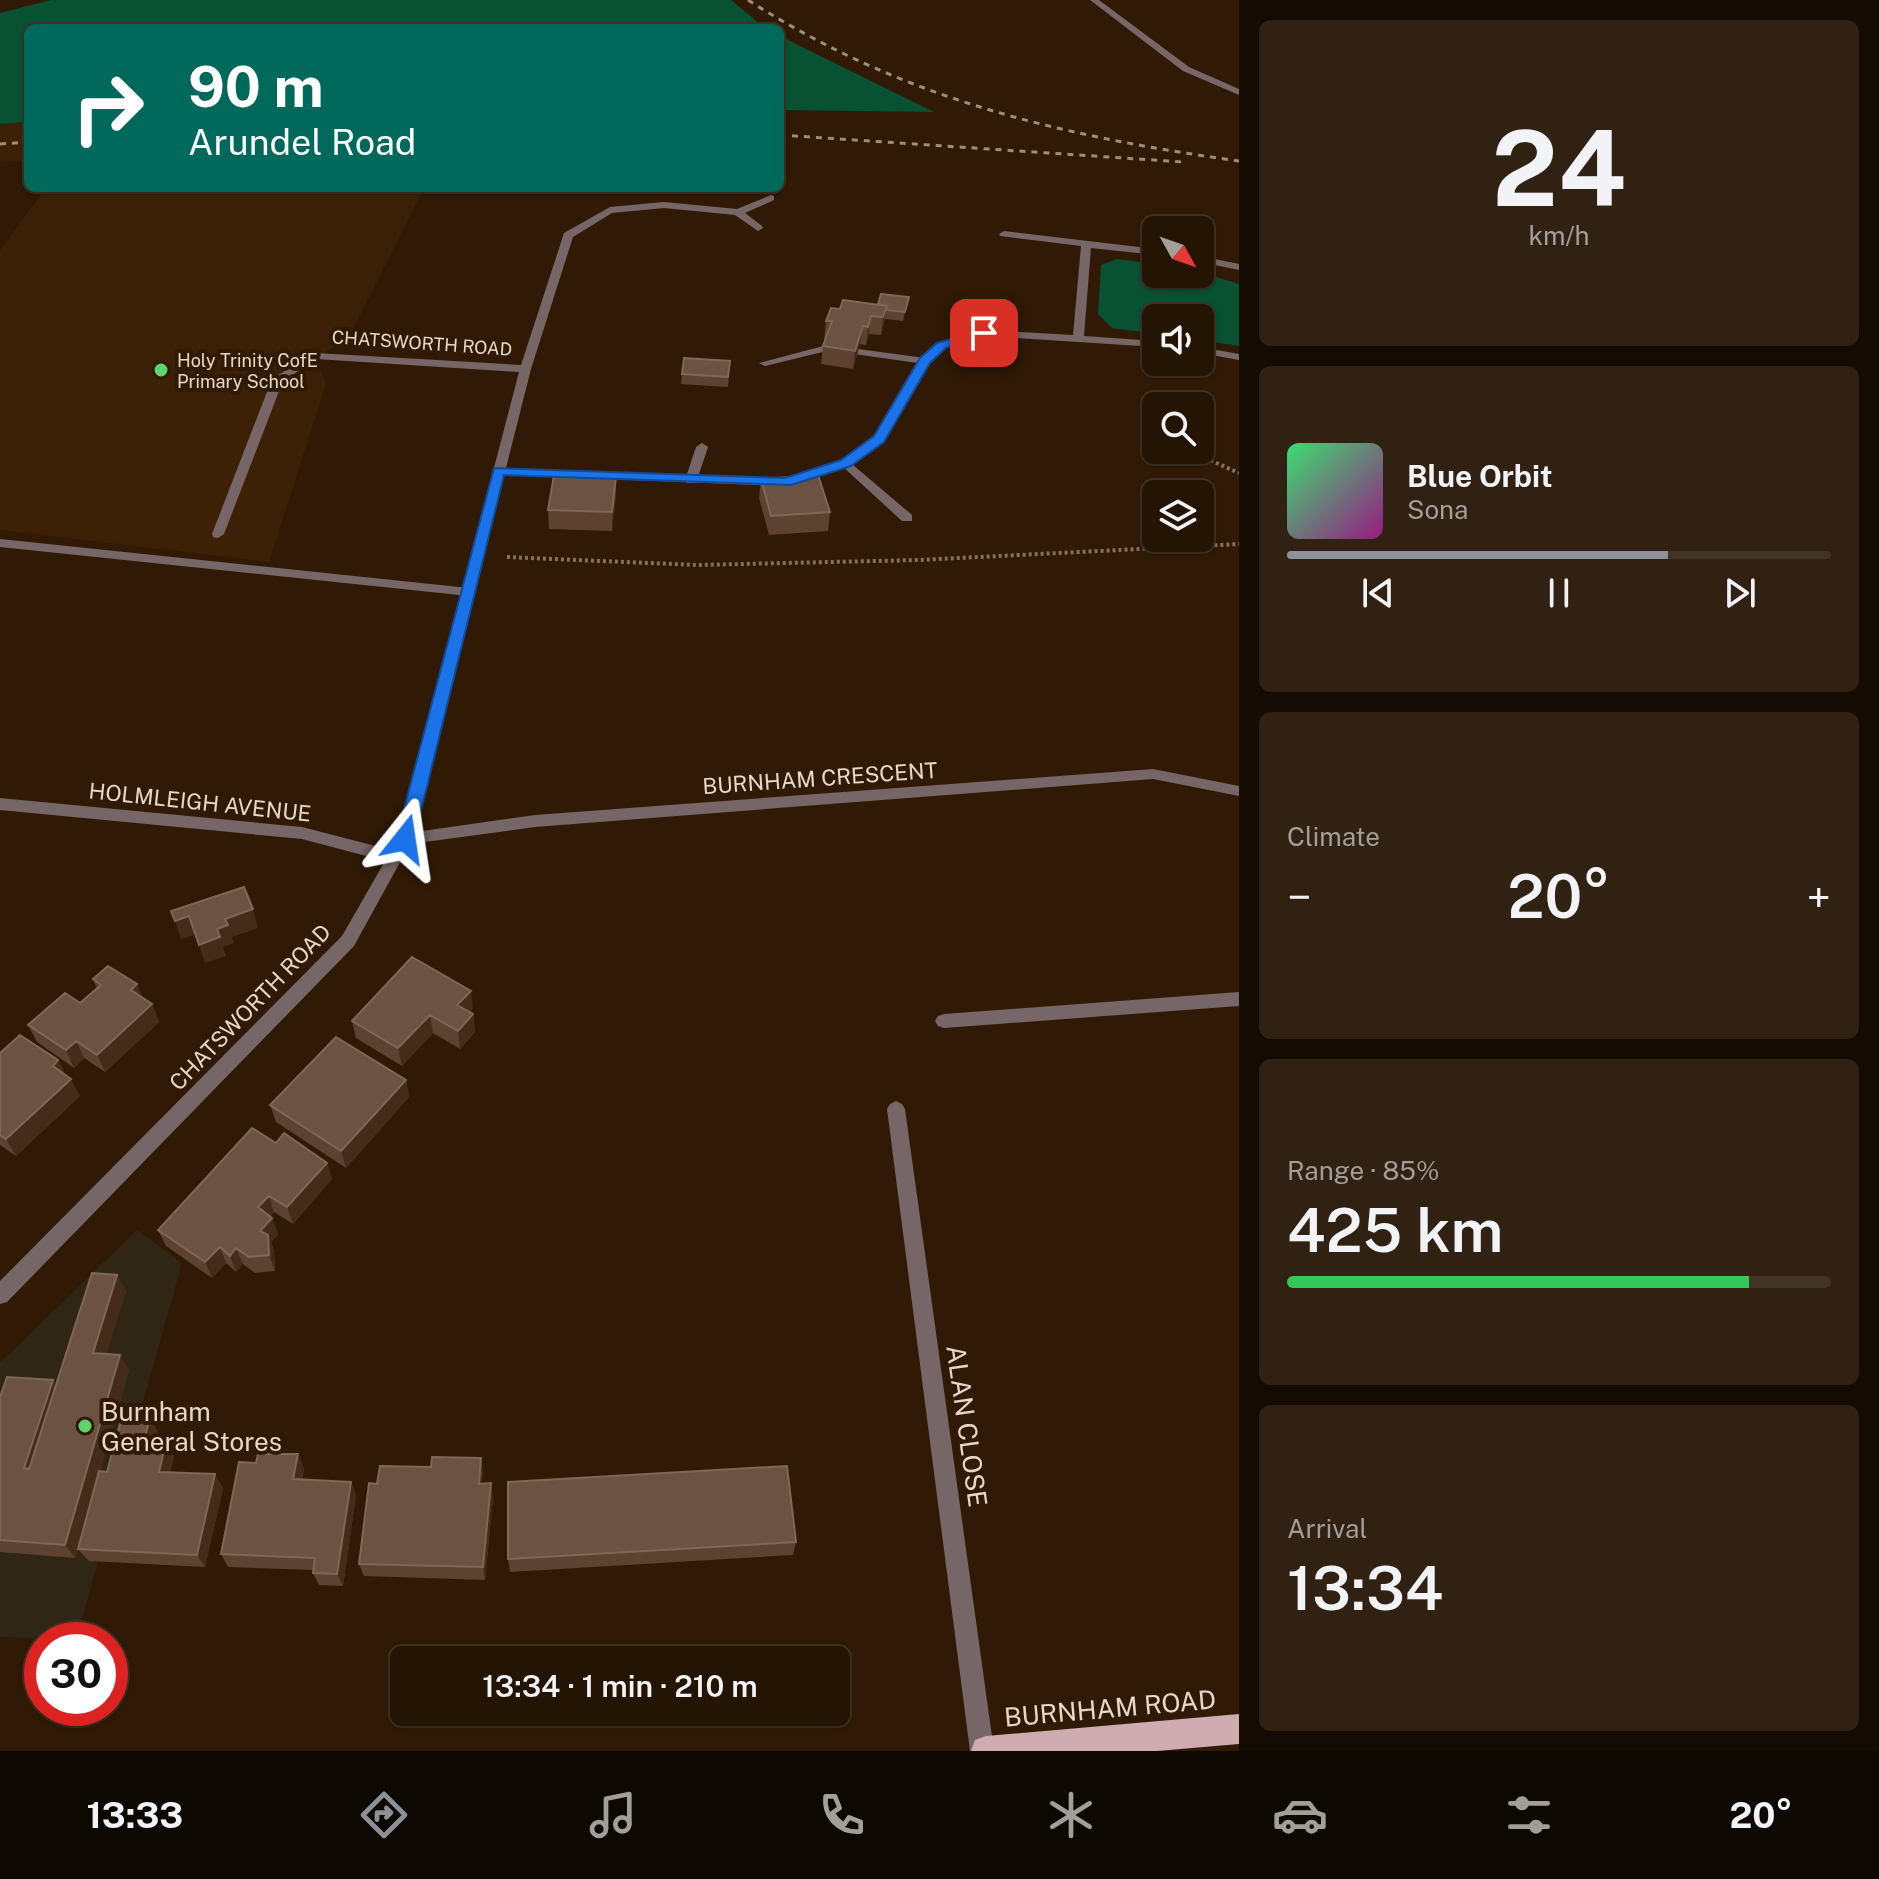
<!DOCTYPE html>
<meta charset="utf-8">
<style>
body{margin:0;font-family:"Public Sans",sans-serif;background:#302113;color:#f1f3f6;height:100vh;display:flex;flex-direction:column;font-size:30px;white-space:nowrap}
*{box-sizing:border-box;margin:0}
p{font-size:26px;color:#a39e9a}
.icon{flex:none;width:44px;height:44px;fill:none;stroke:currentColor;stroke-width:2;stroke-linecap:round;stroke-linejoin:round}
.map{position:relative;flex:1;overflow:hidden}
.panel{display:flex;flex-direction:column;gap:20px;padding:20px;background:#140b02;width:640px}
.panel>*{flex:none}
.top-card{position:absolute;left:24px;top:24px;width:760px;height:168px;border-radius:12px;box-shadow:0 2px 6px #0004,0 0 0 2px #413326;background:#00695c;color:#fff;overflow:hidden}
.needle{width:52px;rotate:130deg}
.controls{position:absolute;left:1142px;top:216px;display:grid;gap:16px}
.controls a{display:grid;place-items:center;width:72px;height:72px;border-radius:12px;background:#241404;box-shadow:0 2px 6px #0004,0 0 0 2px #413326;font-size:40px}
.speed{position:absolute;left:24px;top:1622px;display:flex;gap:16px;font-size:40px;font-weight:700;text-align:center}
.speed>*{display:grid;place-content:center;width:104px;height:104px;border-radius:50%;background:#241404;box-shadow:0 2px 6px #0004,0 0 0 2px #413326;line-height:1}
.speed .limit{border:12px solid #d22;background:#fff;color:#111}
.pin{position:absolute;display:grid;place-items:center;width:68px;height:68px;color:#fff;margin:-34px;border-radius:16px;box-shadow:0 4px 12px #0006}
.me{position:absolute;width:88px;margin:-44px;rotate:15deg;stroke-linejoin:round;filter:drop-shadow(0 0 6px #0008)}
.turn{display:flex;align-items:center;gap:28px;height:168px;padding:0 32px;font-size:36px}
.turn .icon{width:104px;height:104px;stroke-width:2.5}
.turn b{display:block;font-size:56px;line-height:68px}
.big{font-size:60px;font-weight:600;line-height:1.1}
.panel .card{flex:1;display:flex;flex-direction:column;justify-content:center;gap:12px;min-width:0;padding:0 28px;border-radius:12px;background:#302113}
.panel .dial{align-items:center;gap:0}
.dial b{font-size:104px;line-height:1}
.song{display:flex;align-items:center;gap:24px}
.cover{width:96px;height:96px;border-radius:12px;background:linear-gradient(135deg,hsl(140 70% 55%),hsl(310 70% 35%))}
.played{height:8px;border-radius:4px;background:linear-gradient(90deg,#8c9099 70%,#413326 70%)}
.keys{display:flex;justify-content:space-around;direction:ltr}
.heat{display:flex;justify-content:space-between;align-items:center;font-size:44px;direction:ltr}
.charge{height:12px;border-radius:6px;background:linear-gradient(90deg,#34c759 85%,#413326 0)}
.trip{position:absolute;left:390px;top:1646px;width:460px;height:80px;border-radius:12px;background:#241404;box-shadow:0 2px 6px #0004,0 0 0 2px #413326;font-weight:600;line-height:80px;text-align:center}
.dock{display:flex;height:128px;justify-content:space-around;align-items:center;background:#0e0802;color:#a39e9a}
.dock .icon{width:56px;height:56px}
.dock .current{color:#8c9099}
.dock b{font-size:36px;color:#f1f3f6}
main{display:flex;flex:1;min-height:0}
.map>svg:first-child{display:block}
.commercial{fill:#302616}
.built{fill:#3d2106}
.green{fill:#085133}
.lines{fill:none;stroke-linecap:round;stroke-linejoin:round}
.path{stroke:#83705f;stroke-width:4;stroke-dasharray:3 3;stroke-linecap:butt}
.lane{fill:#776668;fill-rule:evenodd}
.street{fill:#776668;fill-rule:evenodd}
.primary{fill:#cfacb1;fill-rule:evenodd}
.rail{stroke:#9e8c7c;stroke-width:3;stroke-dasharray:6 6;stroke-linecap:butt}
.wall{fill:#5d4232}
.shaded-wall{fill:#452b19}
.building{fill:#6c5243;stroke:#7f6758;stroke-width:2}
.route{fill:#1a73e8;stroke:#114b97;stroke-width:2}
.poi-dot{fill:#5cd56d;stroke:#301a05;stroke-width:3}
.labels{text-anchor:middle;dominant-baseline:central;stroke-width:8;stroke-linejoin:round;paint-order:stroke}
.far-street-label{font-size:18px;fill:#e7d7cb;stroke:#301a05}
.far-poi-label{font-size:18px;fill:#e7d7cb;stroke:#301a05;text-anchor:start}
.street-label{font-size:22px;fill:#e7d7cb;stroke:#301a05}
.near-poi-label{font-size:26px;fill:#e7d7cb;stroke:#301a05;text-anchor:start}
.near-street-label{font-size:26px;fill:#e7d7cb;stroke:#301a05}
</style>
<main>
<div class="map">
<svg width="1239" height="1751" viewBox="0 0 1239 1751">
<rect width="100%" height="100%" fill="#301a05"/>
<path class="commercial" d="M 137,1230 L 182,1263 L 76,1640 L 0,1637 L 0,1363 Z"/>
<path class="built" d="M 28,122 L 28,160 L 0,162 L 0,124 Z
M 46,188 L 424,188 L 347,341 L 316,356 L 326,384 L 269,562 L 0,530 L 0,250 Z"/>
<path class="green" d="M 51,0 L 731,0 L 765,28 L 28,28 L 28,122 L 0,124 L 0,13 Z
M 780,36 L 934,112 L 780,110 Z
M 1117,259 L 1156,264 L 1156,274 L 1200,272 L 1239,284 L 1239,346 L 1200,340 L 1200,318 L 1156,318 L 1156,334 L 1112,328 L 1098,314 L 1101,265 Z"/>
<g class="lines">
<path class="path" d="M 1194,453 L 1239,473
M 507,557 L 697,565 L 919,560 L 1239,544"/>
<path class="lane" d="M 1090,0 L 1099,0 L 1189,67 L 1239,89 L 1239,95 L 1183,71 Z
M 827,345 L 831,346 L 831,350 L 765,366 L 759,363 Z
M 858,349 L 925,358 L 931,361 L 925,364 L 854,354 L 852,352 Z
M 312,354 L 322,356 L 283,381 L 224,534 L 218,538 L 213,537 L 212,534 L 272,379 Z
M 702,443 L 708,447 L 697,480 L 695,483 L 687,483 L 685,480 L 696,447 Z
M 846,459 L 912,515 L 912,521 L 902,521 L 842,466 L 842,460 Z
M 0,539 L 469,588 L 476,592 L 469,596 L 0,547 Z"/>
<path class="street" d="M 771,195 L 774,196 L 774,200 L 745,213 L 762,226 L 763,228 L 758,231 L 735,215 L 664,208 L 612,213 L 573,237 L 531,369 L 506,468 L 785,478 L 842,460 L 874,437 L 919,361 L 938,343 L 984,330 L 1073,335 L 1081,246 L 1000,236 L 999,234 L 1004,231 L 1156,249 L 1156,255 L 1091,248 L 1084,336 L 1156,341 L 1156,347 L 984,336 L 946,347 L 930,363 L 883,442 L 850,466 L 786,486 L 504,475 L 415,832 L 535,815 L 1153,769 L 1239,786 L 1239,796 L 1153,779 L 535,827 L 410,844 L 354,946 L 7,1302 L 0,1304 L 0,1281 L 342,936 L 385,861 L 302,839 L 0,810 L 0,798 L 302,827 L 391,850 L 397,839 L 519,372 L 316,359 L 310,356 L 316,353 L 521,365 L 564,233 L 610,207 L 664,202 L 737,209 Z
M 1200,256 L 1239,264 L 1239,270 L 1200,262 Z
M 1200,347 L 1239,354 L 1239,360 L 1200,353 Z
M 1239,992 L 1239,1006 L 944,1028 L 938,1026 L 935,1021 L 938,1016 L 944,1014 Z
M 896,1101 L 902,1104 L 905,1109 L 994,1751 L 970,1751 L 887,1109 L 890,1104 Z"/>
<path class="primary" d="M 1239,1714 L 1239,1744 L 1157,1751 L 971,1751 L 975,1740 L 986,1736 Z"/>
<path class="rail" d="M 748,0 C 902,99 1060,136 1239,161
M 780,135 L 1183,162
M 0,144 L 28,142"/>
</g>
<path class="wall" d="M 909,297 L 903,321 L 885,319 L 881,335 L 869,334 L 866,345 L 860,344 L 853,369 L 821,364 L 823,346 L 826,339 L 824,339 L 826,321 L 878,304 Z
M 730,361 L 728,387 L 681,384 L 682,374 Z
M 761,479 L 830,512 L 828,531 L 769,535 L 759,498 Z
M 616,496 L 612,531 L 549,529 L 548,510 Z
M 93,979 L 137,984 L 142,997 L 152,1004 L 159,1022 L 105,1072 L 84,1058 L 74,1068 L 37,1042 L 28,1025 L 80,1003 L 97,989 Z
M 473,1008 L 470,1012 L 473,1014 L 475,1032 L 460,1049 L 433,1033 L 402,1066 L 356,1038 L 352,1021 Z
M 0,1053 L 58,1060 L 65,1074 L 80,1096 L 16,1156 L 0,1145 Z
M 406,1080 L 409,1097 L 346,1168 L 276,1122 L 270,1105 Z
M 276,1143 L 327,1163 L 332,1179 L 293,1224 L 274,1212 L 270,1217 L 272,1218 L 278,1234 L 271,1242 L 274,1252 L 275,1271 L 255,1273 L 243,1264 L 236,1272 L 226,1263 L 212,1278 L 166,1246 L 158,1230 Z
M 117,1275 L 126,1291 L 106,1354 L 129,1370 L 100,1471 L 107,1472 L 158,1432 L 156,1442 L 174,1456 L 170,1472 L 223,1488 L 205,1567 L 89,1561 L 78,1549 L 79,1545 L 75,1558 L 0,1552 L 0,1397 L 56,1385 Z
M 481,1458 L 483,1472 L 482,1484 L 491,1483 L 493,1497 L 485,1580 L 364,1576 L 359,1564 L 377,1484 Z
M 304,1468 L 302,1480 L 351,1482 L 356,1495 L 343,1586 L 319,1585 L 313,1573 L 314,1570 L 228,1567 L 221,1554 Z
M 796,1542 L 793,1555 L 510,1572 L 508,1559 Z"/>
<path class="shaded-wall" d="M 887,306 L 884,323 L 881,335 L 883,317 Z
M 871,316 L 869,334 L 866,345 L 868,327 Z
M 863,326 L 860,344 L 853,369 L 855,351 Z
M 616,477 L 616,496 L 612,531 L 612,512 Z
M 253,909 L 258,928 L 232,937 L 234,943 L 223,947 L 226,956 L 205,963 L 199,945 L 217,929 L 225,919 Z
M 189,916 L 195,935 L 181,939 L 175,921 Z
M 137,984 L 144,1002 L 131,990 Z
M 471,991 L 473,1008 L 459,1023 L 457,1005 Z
M 152,1004 L 159,1022 L 105,1072 L 97,1055 Z
M 473,1014 L 475,1032 L 460,1049 L 458,1031 Z
M 430,1015 L 433,1033 L 402,1066 L 398,1048 Z
M 76,1041 L 84,1058 L 74,1068 L 66,1050 Z
M 58,1060 L 67,1078 L 53,1066 Z
M 71,1079 L 80,1096 L 16,1156 L 6,1139 Z
M 406,1080 L 409,1097 L 346,1168 L 341,1151 Z
M 327,1163 L 332,1179 L 293,1224 L 287,1207 Z
M 269,1196 L 274,1212 L 263,1223 L 258,1207 Z
M 272,1218 L 278,1234 L 271,1242 L 274,1252 L 275,1271 L 260,1231 Z
M 220,1247 L 226,1263 L 212,1278 L 205,1262 Z
M 236,1248 L 243,1264 L 236,1272 L 230,1256 Z
M 117,1275 L 126,1291 L 102,1368 L 93,1353 Z
M 120,1355 L 129,1370 L 75,1558 L 65,1545 Z
M 53,1380 L 63,1395 L 35,1482 L 24,1468 Z
M 150,1417 L 158,1432 L 153,1455 L 144,1441 Z
M 166,1442 L 174,1456 L 167,1485 L 159,1472 Z
M 298,1454 L 304,1468 L 299,1493 L 293,1479 Z
M 481,1458 L 483,1472 L 481,1497 L 479,1484 Z
M 215,1474 L 223,1488 L 205,1567 L 197,1555 Z
M 351,1482 L 356,1495 L 343,1586 L 337,1574 Z
M 491,1483 L 493,1497 L 485,1580 L 483,1567 Z"/>
<path class="building" d="M 881,294 L 909,297 L 905,312 L 886,310 L 887,306 L 878,304 Z
M 843,300 L 887,306 L 883,317 L 871,316 L 868,327 L 863,326 L 855,351 L 823,346 L 832,321 L 826,321 L 831,308 L 840,309 Z
M 684,358 L 730,361 L 728,377 L 682,374 Z
M 554,475 L 616,477 L 612,512 L 548,510 Z
M 818,475 L 830,512 L 771,516 L 761,479 Z
M 244,887 L 253,909 L 225,919 L 228,925 L 217,929 L 220,937 L 199,945 L 189,916 L 175,921 L 171,911 Z
M 412,957 L 471,991 L 457,1005 L 473,1014 L 458,1031 L 430,1015 L 398,1048 L 352,1021 Z
M 108,966 L 137,984 L 131,990 L 152,1004 L 97,1055 L 76,1041 L 66,1050 L 28,1025 L 65,993 L 80,1003 L 101,985 L 93,979 Z
M 20,1035 L 58,1060 L 53,1066 L 71,1079 L 6,1139 L 0,1135 L 0,1053 Z
M 336,1037 L 406,1080 L 341,1151 L 270,1105 Z
M 252,1128 L 276,1143 L 284,1133 L 327,1163 L 287,1207 L 269,1196 L 258,1207 L 272,1218 L 260,1231 L 268,1235 L 269,1255 L 249,1257 L 236,1248 L 230,1256 L 220,1247 L 205,1262 L 158,1230 Z
M 92,1273 L 117,1275 L 93,1353 L 120,1355 L 65,1545 L 0,1540 L 0,1397 L 7,1377 L 53,1380 L 24,1468 L 29,1469 Z
M 122,1416 L 150,1417 L 144,1441 L 166,1442 L 159,1472 L 215,1474 L 197,1555 L 78,1549 L 99,1471 L 107,1472 Z
M 258,1454 L 298,1454 L 293,1479 L 351,1482 L 337,1574 L 313,1573 L 315,1558 L 221,1554 L 239,1462 L 256,1463 Z
M 432,1457 L 481,1458 L 479,1484 L 491,1483 L 483,1567 L 359,1564 L 369,1483 L 377,1484 L 380,1466 L 431,1467 Z
M 787,1466 L 796,1542 L 508,1559 L 508,1482 Z"/>
<path class="route" d="M 984,329 L 990,333 L 988,335 L 946,348 L 930,363 L 884,442 L 851,466 L 791,485 L 504,475 L 414,839 L 405,845 L 398,843 L 396,839 L 494,468 L 785,478 L 841,460 L 874,436 L 920,358 L 937,343 Z"/>
<g class="poi-dot">
<circle cx="161" cy="370" r="8"/>
<circle cx="85" cy="1426" r="8"/>
</g>
<g class="labels">
<g class="far-street-label">
<text transform="translate(422 343) rotate(4)">CHATSWORTH ROAD</text>
</g>
<g class="far-poi-label">
<text x="177" y="360">Holy Trinity CofE<tspan x="177" dy="21">Primary School</tspan></text>
</g>
<g class="street-label">
<text transform="translate(820 778) rotate(-4)">BURNHAM CRESCENT</text>
<text transform="translate(200 802) rotate(6)">HOLMLEIGH AVENUE</text>
<text transform="translate(250 1007) rotate(-46)">CHATSWORTH ROAD</text>
</g>
<g class="near-poi-label">
<text x="101" y="1411">Burnham<tspan x="101" dy="30">General Stores</tspan></text>
</g>
<g class="near-street-label">
<text transform="translate(967 1426) rotate(82)">ALAN CLOSE</text>
<text transform="translate(1110 1708) rotate(-5)">BURNHAM ROAD</text>
</g>
</g>
</svg>
<div class="controls">
<a><svg class="needle" viewBox="-14 -14 28 28"><path d="M0-13l5 13h-10z" fill="#e53935"/><path d="M0 13l5-13h-10z" fill="#a39e9a"/></svg></a>
<a><svg class="icon" aria-label="sound" viewBox="0 0 24 24"><path d="M4 9h4l5-4v14l-5-4H4zM17 9q2 3 0 6"/></svg></a>
<a><svg class="icon" aria-label="search" viewBox="0 0 24 24"><circle cx="10" cy="10" r="6"/><path d="M15 15l6 6"/></svg></a>
<a><svg class="icon" aria-label="layers" viewBox="0 0 24 24"><path d="M12 4l9 5-9 5-9-5zM3 14l9 5 9-5"/></svg></a>
</div>
<div class="speed"><div class="limit">30</div></div>
<div class="pin" style="left:984px;top:333px;background:#d93025"><svg class="icon" aria-label="arrive" viewBox="0 0 24 24"><path d="M6 21V4h12l-3 4 3 4H6"/></svg></div>
<svg class="me" style="left:405px;top:839px" viewBox="-20 -20 40 40"><path d="M0-17L14 15 0 8-14 15z" fill="#1a73e8" stroke="#fff" stroke-width="4"/></svg>
<div class="trip">13:34 · 1 min · 210 m</div>
<div class="top-card">
<div class="turn"><svg class="icon" aria-label="right" viewBox="0 0 24 24"><path d="M7 20v-9h11M14 6l5 5-5 5"/></svg><div><b>90 m</b>Arundel Road</div></div>
</div>
</div>
<section class="panel">
<div class="card dial"><b>24</b><p>km/h</p></div>
<div class="card">
<div class="song"><i class="cover"></i><div><b>Blue Orbit</b><p>Sona</p></div></div>
<div class="played"></div>
<div class="keys"><svg class="icon" aria-label="previous" viewBox="0 0 24 24"><path d="M18 5L8 12l10 7zM5 5v14"/></svg><svg class="icon" aria-label="pause" viewBox="0 0 24 24"><path d="M8 5v14M16 5v14"/></svg><svg class="icon" aria-label="next" viewBox="0 0 24 24"><path d="M6 5l10 7-10 7zM19 5v14"/></svg></div>
</div>
<div class="card"><p>Climate</p>
<div class="heat"><a>−</a><b class="big">20°</b><a>+</a></div>
</div>
<div class="card"><p>Range · 85%</p><b class="big">425 km</b><div class="charge"></div></div>
<div class="card"><p>Arrival</p><b class="big">13:34</b></div>
</section>
</main>
<nav class="dock">
<b>13:33</b>
<svg class="icon current" aria-label="directions" viewBox="0 0 24 24"><path d="M12 3l9 9-9 9-9-9zM9 14v-3h6M13 9l2 2-2 2"/></svg>
<svg class="icon" aria-label="music" viewBox="0 0 24 24"><path d="M9 18V5l10-2v13"/><circle cx="6" cy="18" r="3"/><circle cx="16" cy="16" r="3"/></svg>
<svg class="icon" aria-label="phone" viewBox="0 0 24 24"><path d="M5 4h4l2 5-3 2q2 4 5 5l2-3 5 2v4C11 20 4 13 5 4z"/></svg>
<svg class="icon" aria-label="climate" viewBox="0 0 24 24"><path d="M12 3v18M4 7l16 10M4 17L20 7"/></svg>
<svg class="icon" aria-label="car" viewBox="0 0 24 24"><path d="M5 17H2v-5l4-1 3-4h7l3 4 3 1v5h-3M9 17h6M6 11h13"/><circle cx="7" cy="17" r="2"/><circle cx="17" cy="17" r="2"/></svg>
<svg class="icon" aria-label="filters" viewBox="0 0 24 24"><path d="M4 7h16M4 17h16"/><circle cx="9" cy="7" r="2"/><circle cx="15" cy="17" r="2"/></svg>
<b>20°</b>
</nav>
